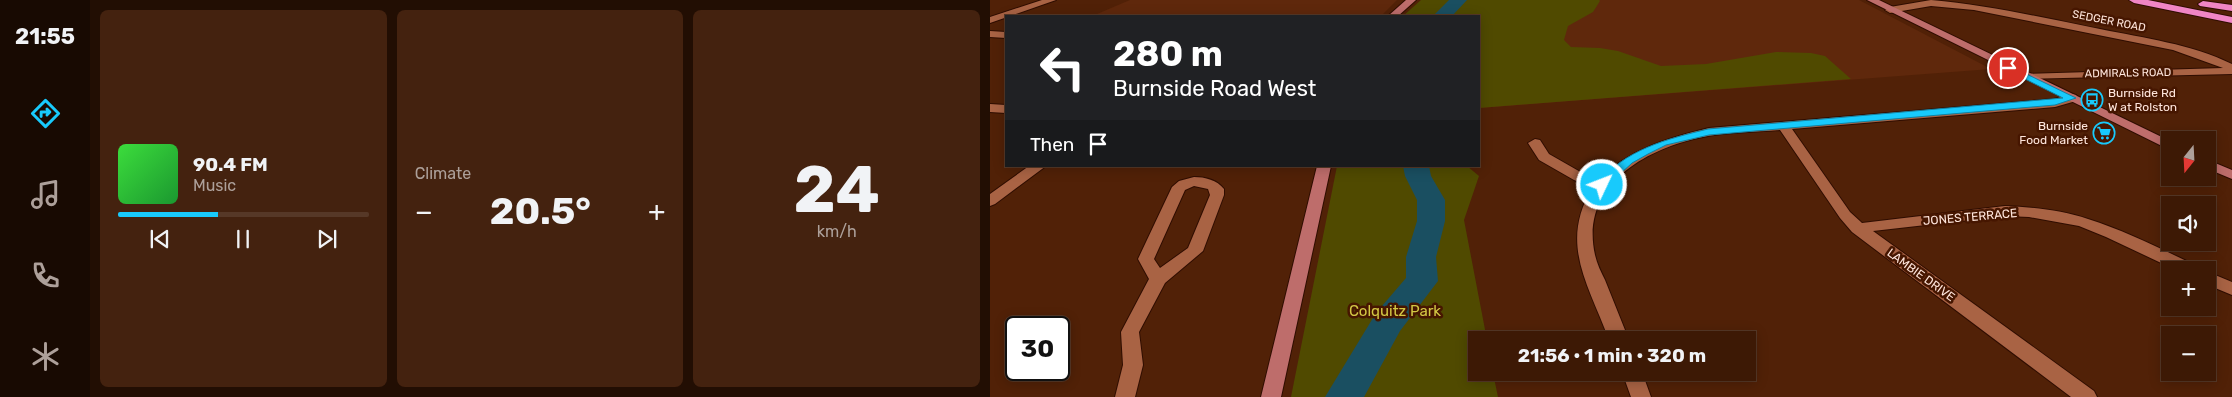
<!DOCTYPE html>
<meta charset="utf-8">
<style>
body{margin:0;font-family:Rubik,sans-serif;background:#44220f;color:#f1f3f6;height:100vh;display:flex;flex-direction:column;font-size:19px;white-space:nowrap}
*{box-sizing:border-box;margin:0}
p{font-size:16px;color:#ada09a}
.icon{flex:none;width:28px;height:28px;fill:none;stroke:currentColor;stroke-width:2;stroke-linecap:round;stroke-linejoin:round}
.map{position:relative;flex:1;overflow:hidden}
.sheet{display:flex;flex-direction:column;gap:10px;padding:10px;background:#220e03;width:900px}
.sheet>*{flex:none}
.guide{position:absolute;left:15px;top:15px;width:475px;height:152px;border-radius:0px;box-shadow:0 2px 12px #0003,0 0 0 1px #563827;background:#202124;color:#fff;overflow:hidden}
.needle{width:32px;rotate:198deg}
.fabs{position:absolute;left:1171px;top:131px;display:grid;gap:10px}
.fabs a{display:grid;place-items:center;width:55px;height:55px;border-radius:0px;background:#3d1905;box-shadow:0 2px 12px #0003,0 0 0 1px #563827;font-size:25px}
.speed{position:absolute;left:15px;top:316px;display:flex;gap:10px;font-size:25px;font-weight:700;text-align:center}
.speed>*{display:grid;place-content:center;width:65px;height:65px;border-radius:50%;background:#3d1905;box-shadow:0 2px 12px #0003,0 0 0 1px #563827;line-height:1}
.speed .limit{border:2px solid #111;border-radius:8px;background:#fff;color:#111}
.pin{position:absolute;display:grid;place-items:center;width:42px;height:42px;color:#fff;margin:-21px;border:2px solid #fff;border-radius:50%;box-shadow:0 1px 5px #0007}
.me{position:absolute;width:55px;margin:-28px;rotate:47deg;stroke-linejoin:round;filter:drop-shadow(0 0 4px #0008)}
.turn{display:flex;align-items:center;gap:18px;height:105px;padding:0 25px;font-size:22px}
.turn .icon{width:65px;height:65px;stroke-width:2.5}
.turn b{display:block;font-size:35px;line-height:42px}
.then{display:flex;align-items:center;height:48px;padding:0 25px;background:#0003;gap:10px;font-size:19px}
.big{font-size:38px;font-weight:700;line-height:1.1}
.sheet .tile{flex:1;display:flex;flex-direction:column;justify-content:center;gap:8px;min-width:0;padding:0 18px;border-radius:8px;background:#44220f}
.sheet .dial{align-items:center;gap:0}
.dial b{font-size:65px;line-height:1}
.song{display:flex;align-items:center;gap:15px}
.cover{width:60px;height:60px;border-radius:8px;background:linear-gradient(135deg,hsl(120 70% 55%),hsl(130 70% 35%))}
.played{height:5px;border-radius:2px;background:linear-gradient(90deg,#18cafc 40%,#563827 40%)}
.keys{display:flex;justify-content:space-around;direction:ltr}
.heat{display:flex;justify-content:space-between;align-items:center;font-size:28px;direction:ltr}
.sheet .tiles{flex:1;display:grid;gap:10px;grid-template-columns:repeat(3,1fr)}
.trip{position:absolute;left:478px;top:331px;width:288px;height:50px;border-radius:0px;background:#3d1905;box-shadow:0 2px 12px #0003,0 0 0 1px #563827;font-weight:700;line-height:50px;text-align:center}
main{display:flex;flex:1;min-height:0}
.menu{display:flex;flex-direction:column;width:90px;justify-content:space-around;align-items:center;background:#180a02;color:#ada09a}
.menu .icon{width:35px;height:35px}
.menu .current{color:#18cafc}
.menu b{font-size:22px;color:#f1f3f6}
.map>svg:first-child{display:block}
.built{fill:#5f280c}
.green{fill:#504a00}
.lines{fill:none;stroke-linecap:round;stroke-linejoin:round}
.river{fill:#1a4f61;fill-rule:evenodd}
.street-casing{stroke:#2f0d00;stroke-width:2}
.secondary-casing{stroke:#2f0d00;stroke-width:2}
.highway-casing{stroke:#2f0d00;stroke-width:2}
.street{fill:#a96344;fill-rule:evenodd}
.secondary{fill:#be6d6b;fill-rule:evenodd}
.highway{fill:#f085c5;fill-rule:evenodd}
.route{fill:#18cafc;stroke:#1083a4}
.labels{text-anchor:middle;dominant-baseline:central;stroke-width:5;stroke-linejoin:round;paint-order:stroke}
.far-street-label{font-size:11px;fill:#ffe6dc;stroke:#461600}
.poi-label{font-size:12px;fill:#ffe6dc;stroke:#461600;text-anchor:start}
.street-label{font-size:12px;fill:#ffe6dc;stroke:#461600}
.near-park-label{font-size:15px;fill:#d3c844;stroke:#461600}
</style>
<main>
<nav class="menu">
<b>21:55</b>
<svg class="icon current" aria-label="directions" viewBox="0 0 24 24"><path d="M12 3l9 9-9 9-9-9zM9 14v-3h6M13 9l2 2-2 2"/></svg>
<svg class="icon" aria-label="music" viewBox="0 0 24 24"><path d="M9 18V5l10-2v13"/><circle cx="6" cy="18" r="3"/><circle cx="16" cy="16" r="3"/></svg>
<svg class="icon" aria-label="phone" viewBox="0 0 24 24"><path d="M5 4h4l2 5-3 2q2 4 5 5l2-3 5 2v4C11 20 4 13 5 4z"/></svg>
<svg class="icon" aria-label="climate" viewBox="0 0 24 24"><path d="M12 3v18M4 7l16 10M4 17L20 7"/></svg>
</nav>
<section class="sheet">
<div class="tiles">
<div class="tile">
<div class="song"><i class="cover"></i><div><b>90.4 FM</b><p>Music</p></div></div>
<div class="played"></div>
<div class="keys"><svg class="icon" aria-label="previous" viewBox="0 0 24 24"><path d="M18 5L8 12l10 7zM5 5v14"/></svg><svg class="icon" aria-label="pause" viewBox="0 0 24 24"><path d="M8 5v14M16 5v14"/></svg><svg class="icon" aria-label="next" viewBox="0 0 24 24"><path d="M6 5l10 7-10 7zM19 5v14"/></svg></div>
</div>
<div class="tile"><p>Climate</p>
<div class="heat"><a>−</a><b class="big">20.5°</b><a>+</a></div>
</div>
<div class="tile dial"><b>24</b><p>km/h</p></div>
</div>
</section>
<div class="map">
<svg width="1242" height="397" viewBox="0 0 1242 397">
<rect width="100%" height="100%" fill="#512107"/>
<path class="built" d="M 140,0 L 407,0 L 391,16 L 169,16 L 107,14 Z
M 462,0 L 869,0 L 1001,69 L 489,108 L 489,16 Z"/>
<path class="green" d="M 431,0 L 609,0 L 610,1 L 603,12 L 578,26 L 574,40 L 581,47 L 610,48 L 628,51 L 671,66 L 716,64 L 786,52 L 821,53 L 835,56 L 861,79 L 489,108 L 489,16 L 413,16 Z
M 347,166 L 477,166 L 489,176 L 474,220 L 497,340 L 486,340 L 486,372 L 503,373 L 508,397 L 301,397 Z"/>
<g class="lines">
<path class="river" d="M 459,0 L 477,0 L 462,16 L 443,16 Z
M 413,166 L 439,166 L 441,176 L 455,200 L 455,221 L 446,257 L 448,281 L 410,331 L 374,397 L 335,397 L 386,313 L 416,278 L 416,257 L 427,221 L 427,200 L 415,176 Z"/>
<g class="street-casing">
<path id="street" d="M 52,0 L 66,0 L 0,23 L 0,17 Z
M 941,0 C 998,5 1054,18 1110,29 C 1154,38 1201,44 1242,64 L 1242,74 L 1034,79 L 1028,76 L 1030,74 L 1233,68 L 1183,50 L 984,10 L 941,6 L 900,13 L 895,10 L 900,7 Z
M 0,31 L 16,32 L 16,38 L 0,37 Z
M 1082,94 L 1086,95 L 1088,98 L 1086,101 L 1065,107 L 802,129 L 860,212 L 872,223 L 1015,206 C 1042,207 1072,210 1098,219 C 1136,231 1171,249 1207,266 L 1210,270 L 1186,270 L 1116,237 L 1089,226 L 1039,217 L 1015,216 L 883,231 L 1104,391 L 1107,397 L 1081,397 L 862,232 L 850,218 L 790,130 C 766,132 741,132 718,136 C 658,147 589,184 605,255 C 607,264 611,272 615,280 C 623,300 631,320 639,340 L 619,340 C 599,285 568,243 603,187 L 584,180 L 549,160 L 538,143 L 545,139 L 550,140 L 559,154 L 594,174 L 609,179 C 641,149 678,138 719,128 L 1064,99 Z
M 0,104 L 16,105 L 16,113 L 0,112 Z
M 39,166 L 56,166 L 5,204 L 0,206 L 0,194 Z
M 204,177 C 215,177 227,180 234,189 L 234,195 L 213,251 L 175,283 L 149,332 L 153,365 L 145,397 L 125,397 L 133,365 L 131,332 L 159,279 L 148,259 L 182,187 L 189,181 ZM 204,186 L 218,189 L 220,195 L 198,248 L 170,268 L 164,259 L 195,190 Z
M 1218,272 L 1242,282 L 1242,295 L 1218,285 Z
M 632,372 L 652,372 L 661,397 L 641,397 Z"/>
</g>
<g class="secondary-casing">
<path id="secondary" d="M 416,0 L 426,0 L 408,16 L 398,16 Z
M 877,0 L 889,0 L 1180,141 L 1180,150 Z
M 1218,160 L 1242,170 L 1242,179 L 1218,169 Z
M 327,166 L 341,166 L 291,397 L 271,397 Z"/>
</g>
<g class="highway-casing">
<path id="highway" d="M 1139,0 L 1158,0 L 1242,17 L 1242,23 L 1144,3 Z
M 1213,1 L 1242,5 L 1242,11 L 1210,6 L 1208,4 Z"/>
</g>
<use href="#street" class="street"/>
<use href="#secondary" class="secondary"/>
<use href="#highway" class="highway"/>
</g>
<path class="route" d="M 1015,66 L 1020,66 L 1086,98 L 1065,105 L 719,135 L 676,145 L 658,154 L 642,163 L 616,187 L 608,187 L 606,185 C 635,149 677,139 718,129 L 1073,98 L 1015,69 Z"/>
<defs>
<g id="bus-ring" transform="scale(1.125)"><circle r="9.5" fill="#461600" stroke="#18cafc" stroke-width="1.5"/><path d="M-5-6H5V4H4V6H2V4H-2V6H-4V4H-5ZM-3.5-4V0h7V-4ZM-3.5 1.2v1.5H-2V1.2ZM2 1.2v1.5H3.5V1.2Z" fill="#18cafc"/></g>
<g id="supermarket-ring" transform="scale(1.125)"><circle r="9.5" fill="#461600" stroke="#18cafc" stroke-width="1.5"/><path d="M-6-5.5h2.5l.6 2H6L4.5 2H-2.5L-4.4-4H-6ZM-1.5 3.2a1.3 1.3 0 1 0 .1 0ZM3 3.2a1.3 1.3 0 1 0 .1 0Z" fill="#18cafc"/></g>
</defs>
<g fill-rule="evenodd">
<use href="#bus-ring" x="1102" y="100"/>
<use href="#supermarket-ring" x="1114" y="133"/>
</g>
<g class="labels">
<g class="far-street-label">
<text transform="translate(1119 21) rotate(11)">SEDGER ROAD</text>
<text transform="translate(1138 73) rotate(-1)">ADMIRALS ROAD</text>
</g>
<g class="poi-label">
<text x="1118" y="93">Burnside Rd<tspan x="1118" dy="14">W at Rolston</tspan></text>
<text x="1098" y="126" text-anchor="end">Burnside<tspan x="1098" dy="14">Food Market</tspan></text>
</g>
<g class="street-label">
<text transform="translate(980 217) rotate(-5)">JONES TERRACE</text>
<text transform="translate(931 275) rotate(36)">LAMBIE DRIVE</text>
</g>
<g class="near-park-label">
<text x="405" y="311">Colquitz Park</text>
</g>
</g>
</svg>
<div class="fabs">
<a><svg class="needle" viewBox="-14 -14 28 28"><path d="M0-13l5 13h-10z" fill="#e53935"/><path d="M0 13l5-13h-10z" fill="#ada09a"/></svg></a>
<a><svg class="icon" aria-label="sound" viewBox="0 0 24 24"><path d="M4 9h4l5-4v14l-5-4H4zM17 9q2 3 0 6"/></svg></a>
<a>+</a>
<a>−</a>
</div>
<div class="speed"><div class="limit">30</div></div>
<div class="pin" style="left:1018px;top:68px;background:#d93025"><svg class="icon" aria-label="arrive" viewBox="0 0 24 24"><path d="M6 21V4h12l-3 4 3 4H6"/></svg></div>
<svg class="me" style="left:612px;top:185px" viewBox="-20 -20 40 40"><circle r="17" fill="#18cafc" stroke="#fff" stroke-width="3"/><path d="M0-11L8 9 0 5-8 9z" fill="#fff"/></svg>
<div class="trip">21:56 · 1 min · 320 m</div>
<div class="guide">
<div class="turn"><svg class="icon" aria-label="left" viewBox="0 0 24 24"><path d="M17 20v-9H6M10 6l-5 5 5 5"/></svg><div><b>280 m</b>Burnside Road West</div></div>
<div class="then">Then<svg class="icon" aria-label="arrive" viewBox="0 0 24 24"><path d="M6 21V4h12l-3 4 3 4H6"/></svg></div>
</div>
</div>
</main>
